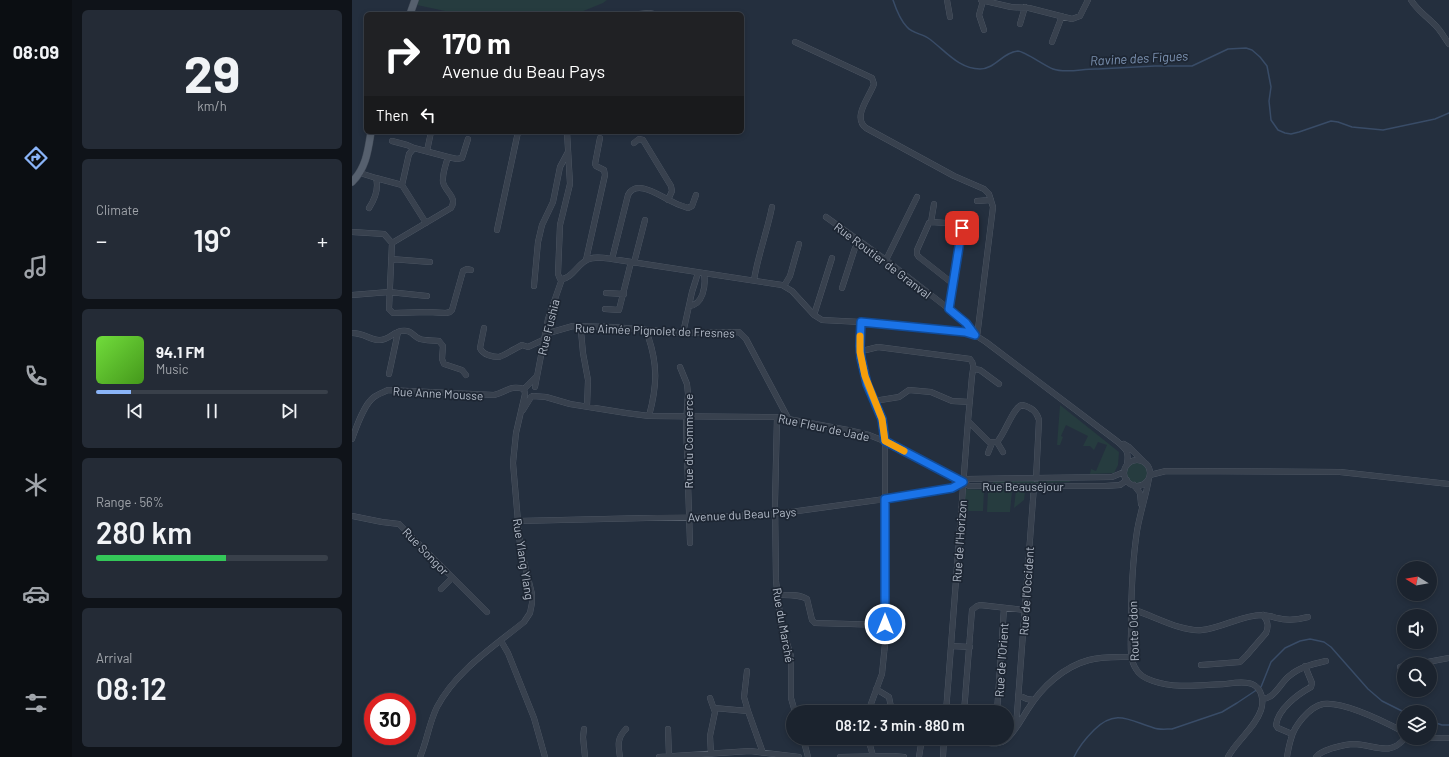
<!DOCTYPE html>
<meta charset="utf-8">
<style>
body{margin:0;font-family:Barlow,sans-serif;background:#242b36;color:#f1f3f6;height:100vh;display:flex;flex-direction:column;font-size:15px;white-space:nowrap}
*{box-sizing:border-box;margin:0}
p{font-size:13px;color:#a0a4aa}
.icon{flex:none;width:22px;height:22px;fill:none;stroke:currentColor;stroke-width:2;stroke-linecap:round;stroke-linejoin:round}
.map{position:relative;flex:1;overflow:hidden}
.drawer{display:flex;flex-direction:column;gap:10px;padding:10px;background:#0f1319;width:280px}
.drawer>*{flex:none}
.top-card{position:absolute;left:12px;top:12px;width:380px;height:122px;border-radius:6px;box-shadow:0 2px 6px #0003,0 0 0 1px #39404a;background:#202124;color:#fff;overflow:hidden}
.needle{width:26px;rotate:281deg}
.fabs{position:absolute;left:1045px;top:561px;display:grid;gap:8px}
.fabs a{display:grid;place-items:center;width:40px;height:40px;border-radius:50%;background:#1b232e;box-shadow:0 2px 6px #0003,0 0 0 1px #39404a;font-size:20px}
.speed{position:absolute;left:12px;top:693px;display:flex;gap:8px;font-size:20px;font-weight:700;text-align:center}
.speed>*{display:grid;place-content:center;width:52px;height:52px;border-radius:50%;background:#1b232e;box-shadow:0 2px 6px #0003,0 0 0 1px #39404a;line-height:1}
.speed .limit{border:6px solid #d22;background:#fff;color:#111}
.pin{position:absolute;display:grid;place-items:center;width:34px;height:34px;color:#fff;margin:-17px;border-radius:8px;box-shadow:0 2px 6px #0006}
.me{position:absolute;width:44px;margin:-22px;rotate:0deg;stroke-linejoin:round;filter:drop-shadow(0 0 3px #0008)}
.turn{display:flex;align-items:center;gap:14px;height:84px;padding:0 12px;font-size:18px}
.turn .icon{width:52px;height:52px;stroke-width:2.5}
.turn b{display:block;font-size:28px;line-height:34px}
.then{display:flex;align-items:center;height:38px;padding:0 12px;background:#0003;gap:8px;font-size:15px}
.big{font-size:30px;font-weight:600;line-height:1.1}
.drawer .widget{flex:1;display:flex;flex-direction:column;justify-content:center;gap:6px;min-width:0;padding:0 14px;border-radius:6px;background:#242b36}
.drawer .dial{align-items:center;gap:0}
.dial b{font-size:52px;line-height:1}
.song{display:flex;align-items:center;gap:12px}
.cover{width:48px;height:48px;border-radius:6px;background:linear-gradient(135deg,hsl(100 70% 55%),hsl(100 70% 35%))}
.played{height:4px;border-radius:2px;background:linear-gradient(90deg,#8ab4f8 15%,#39404a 15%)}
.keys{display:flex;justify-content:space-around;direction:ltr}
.heat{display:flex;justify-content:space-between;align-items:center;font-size:22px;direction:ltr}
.charge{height:6px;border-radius:3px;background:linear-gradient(90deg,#34c759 56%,#39404a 0)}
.trip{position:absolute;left:434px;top:705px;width:228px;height:40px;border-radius:20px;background:#1b232e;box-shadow:0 2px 6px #0003,0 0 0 1px #39404a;font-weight:600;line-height:40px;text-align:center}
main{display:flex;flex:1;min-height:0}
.menu{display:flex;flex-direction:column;width:72px;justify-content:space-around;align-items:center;background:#0b0e12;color:#a0a4aa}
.menu .icon{width:28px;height:28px}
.menu .active{color:#8ab4f8}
.menu b{font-size:18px;color:#f1f3f6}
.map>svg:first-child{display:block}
.green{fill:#263c3f}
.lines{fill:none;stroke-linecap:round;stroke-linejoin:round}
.stream{stroke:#394c67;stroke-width:1.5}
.minor-casing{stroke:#565f6c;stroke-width:6}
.major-casing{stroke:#414a57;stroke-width:8}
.minor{stroke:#38414e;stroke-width:5.5}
.major{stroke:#56606e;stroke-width:7}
.route-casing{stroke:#114b97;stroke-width:10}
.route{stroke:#1a73e8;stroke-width:7}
.slow{stroke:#f59e0b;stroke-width:7}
.labels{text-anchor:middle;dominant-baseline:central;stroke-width:3.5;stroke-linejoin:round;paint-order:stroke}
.street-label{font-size:12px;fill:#b4bcc9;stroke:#1d2633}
.water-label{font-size:13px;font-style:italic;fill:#7c92b1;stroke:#1d2633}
</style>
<main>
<nav class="menu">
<b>08:09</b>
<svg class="icon active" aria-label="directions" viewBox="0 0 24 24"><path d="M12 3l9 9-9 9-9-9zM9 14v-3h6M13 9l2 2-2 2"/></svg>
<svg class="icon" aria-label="music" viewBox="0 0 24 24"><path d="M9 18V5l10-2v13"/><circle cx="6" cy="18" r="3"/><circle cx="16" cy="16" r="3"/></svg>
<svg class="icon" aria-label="phone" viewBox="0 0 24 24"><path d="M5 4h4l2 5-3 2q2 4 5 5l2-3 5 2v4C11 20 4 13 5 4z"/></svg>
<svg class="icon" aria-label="climate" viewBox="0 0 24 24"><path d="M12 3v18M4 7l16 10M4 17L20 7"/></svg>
<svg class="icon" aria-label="car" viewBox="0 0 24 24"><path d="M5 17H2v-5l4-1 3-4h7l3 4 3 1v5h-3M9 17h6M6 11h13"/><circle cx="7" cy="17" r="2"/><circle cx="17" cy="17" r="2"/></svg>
<svg class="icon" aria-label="filters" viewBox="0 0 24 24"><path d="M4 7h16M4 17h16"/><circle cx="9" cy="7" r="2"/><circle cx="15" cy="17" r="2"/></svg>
</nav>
<section class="drawer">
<div class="widget dial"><b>29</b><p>km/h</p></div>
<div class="widget"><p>Climate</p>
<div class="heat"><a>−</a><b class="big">19°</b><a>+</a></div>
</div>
<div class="widget">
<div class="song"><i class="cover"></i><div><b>94.1 FM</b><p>Music</p></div></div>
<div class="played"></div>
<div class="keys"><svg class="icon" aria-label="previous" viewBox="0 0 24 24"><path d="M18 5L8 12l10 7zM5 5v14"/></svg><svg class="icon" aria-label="pause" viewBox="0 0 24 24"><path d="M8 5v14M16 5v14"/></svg><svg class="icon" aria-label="next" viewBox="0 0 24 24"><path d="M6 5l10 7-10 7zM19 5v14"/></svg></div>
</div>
<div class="widget"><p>Range · 56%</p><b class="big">280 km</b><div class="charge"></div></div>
<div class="widget"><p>Arrival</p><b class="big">08:12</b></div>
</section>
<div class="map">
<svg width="1097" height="757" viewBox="0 0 1097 757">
<rect width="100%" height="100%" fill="#242f3e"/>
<path class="green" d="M 67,0 L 255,0 L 251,3 L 224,14 L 107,14 L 65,5 Z
M 708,405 L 767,452 L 766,465 L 762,473 L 738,474 L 739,469 L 744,471 L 755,445 L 746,442 L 742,450 L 738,446 L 731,446 L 736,436 L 714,425 L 709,436 L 711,437 L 708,445 L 705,445 Z
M775 473a10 10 0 1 1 20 0a10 10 0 1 1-20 0Z
M 642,481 L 717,481 L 719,482 L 640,484 Z
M 614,489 L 632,490 L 631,511 L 615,511 L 616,508 L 612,507 Z
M 638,489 L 659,489 L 660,491 L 658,512 L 635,512 L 636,491 Z
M 678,489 L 680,491 L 680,499 L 678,498 L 678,493 L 673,492 L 672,500 L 662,508 L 664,490 Z"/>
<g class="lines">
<path class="stream" d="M 541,0 C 544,9 548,20 555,27 C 560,33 570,34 576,38 C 592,49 606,69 628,69 C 643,69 651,52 666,51 C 672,51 693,66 701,69 C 715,74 732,68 746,69 L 803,66 L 840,66 L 876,49 L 894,48 L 900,50 L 908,57 L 915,66 L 919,87 L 917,101 L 919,120 L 926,130 L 933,133 L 939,134 L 947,132 L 979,121 L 986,122 L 1000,127 L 1031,130 L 1083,119 L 1097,113
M 1078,721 L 1090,725 L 1097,725
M 722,757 C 727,746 734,738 742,730 C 764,708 778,721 802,728 C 807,730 814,729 820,729 L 870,712 L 885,703 L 909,687 L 919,662 L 933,648 L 948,641 L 958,639 L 972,642 L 979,647 L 1016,689 L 1030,701 L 1052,712"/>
<g class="minor-casing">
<path id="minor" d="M 595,0 L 598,17
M 629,0 L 659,7 L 677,8 L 720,19 L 728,16 L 736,0
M 1059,0 C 1065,10 1073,15 1081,23 C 1088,29 1092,37 1097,44
M 631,1 L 627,15 L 632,30
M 287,14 L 297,13 L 302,14
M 668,24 L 673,7
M 443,42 L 520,78 L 522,84 C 517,98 500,117 514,128 L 602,176 L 632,189 L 637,194 L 641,207 L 625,337
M 700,42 L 710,16
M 40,141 L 55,145 L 62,148
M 282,143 L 287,139 L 291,140 L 319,186 L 320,191 L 316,200
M 75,151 L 79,132
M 96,157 L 105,159 L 110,158 L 116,139
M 8,173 L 24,178 L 50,185 L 74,223
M 50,185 L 57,154 L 62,148 L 96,157 C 94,164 90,174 91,182 C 93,192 106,197 99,208 L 40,243 L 37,309 L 41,313 L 76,312 L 94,313 L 98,312 L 100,310 L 111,271 L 115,269 L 119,270
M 625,201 L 639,200
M 582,204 L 579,222 L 577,223 L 565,250 L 565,254 L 567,257 L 600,283
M 17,208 C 23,199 27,189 24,178
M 474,217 L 534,260 L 597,309 L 614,323 L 623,335
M 579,222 L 609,224 L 610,228 L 597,309
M 145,230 L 166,132
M 0,232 L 32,234 L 40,243
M 39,259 L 78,262
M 260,259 L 276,195 C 285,178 309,197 321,202 C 326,205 331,206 336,208 L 340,206 L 344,195
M 234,260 L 253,175 L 252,170 L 244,166 L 243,164 L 248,138
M 534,260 L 565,197
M 282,263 L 293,220
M 210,279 C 220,278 226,264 235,260 C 242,256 252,258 260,259 L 430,285 L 440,291 L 462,315 L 470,320 L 509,322 L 613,332 L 623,335 L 634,342 L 766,442 C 775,450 777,452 775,464
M 210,279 L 208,279 L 206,274 L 208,225 L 218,184 L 215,132
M 402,280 C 406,255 415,232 420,207
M 182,286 L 186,242 L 190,225 L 201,202 L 208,167 L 216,152
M 432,286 L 438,276 L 447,244
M 490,288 L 503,248 L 509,242
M 254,293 L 272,294
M 0,295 L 37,292 L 75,296
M 337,306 C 351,305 354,286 352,274
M 253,309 L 267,310 L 279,262
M 462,315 L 480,258
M 509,322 L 508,346 L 509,358 L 515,384 L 530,419 L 533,441 L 533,644 L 530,674 L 516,712
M 132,328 L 128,348 C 131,355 141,357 147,357 C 151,356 166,347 170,345 L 176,347 L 191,340
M 229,331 L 231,353 L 236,380 L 235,407
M 0,333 C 12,333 18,340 27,340 C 35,341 42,332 49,331 C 60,329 61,337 68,339 C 74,341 81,340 87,341 L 91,346 L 90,359 L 92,364 L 110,370 L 114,375
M 331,333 L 340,292 L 346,273
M 193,334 L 221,326 L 262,327 L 331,333 L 387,332 L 394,339 L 436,418
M 296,336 C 306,365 305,386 297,416
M 514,350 L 526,347 L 618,359 C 623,364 621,369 620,376 L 616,421 L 594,712
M 328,367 L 335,384 L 336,394 L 334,423 L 338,543
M 622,369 L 628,370 L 647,384
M 37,374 L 46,332
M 183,387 L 196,319 L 210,279
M 181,396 L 194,397 L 218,404 L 274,413 L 297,416 L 425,417 L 496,430 L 517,435 L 542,445 L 604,478 L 617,486 L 753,486 L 768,485 L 775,480
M 522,401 L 547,397 L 557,390 L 579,392 L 600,401 L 618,402
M 171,410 L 179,397
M 425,417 L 423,503 L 424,581 L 429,623 L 439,656 L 439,698 L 443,712
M 616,421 L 637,442 L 645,442 C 653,434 661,407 670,405 C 679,407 685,412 687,420 L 684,479
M 0,439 C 4,428 12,404 22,397 C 26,394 32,392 36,390 L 142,395 C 155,392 157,385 172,389
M 645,442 L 651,452
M 772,444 L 777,447 L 791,461
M 636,453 L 640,443
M772 473a13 13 0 1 1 26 0a13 13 0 1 1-26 0Z
M 798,475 L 814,471 L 988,472 L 1097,484
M 797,478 C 794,496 788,513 785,531 C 780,564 779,598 779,631 C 779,643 777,659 784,669 C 787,675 795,679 801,681 C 824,689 849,685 873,684 C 881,683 892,681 900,684 C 910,688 912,701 909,710 C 903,728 885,740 876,757
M 782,485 L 788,493 L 789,504
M 0,516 L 30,522 L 47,524 L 135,612
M 166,521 L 381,516 L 424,514 L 533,499 L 598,488 L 606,485 L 615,479 L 760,477 L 772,472
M 89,589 L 100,578
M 425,595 C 435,595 447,594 455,599 L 460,620 L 463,623 L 533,625
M 779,609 C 801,615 828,632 850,630 C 870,628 890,615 910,615 C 915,615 921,617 925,618 C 936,621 945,620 956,617
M 149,641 L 156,653 L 182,718 L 193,757
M 599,646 L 618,647
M 1065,664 L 1097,658
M 849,665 L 888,662 L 895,655 L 914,633 C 917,626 916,621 911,615
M 1048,667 L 1052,666
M 395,671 L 392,697 L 396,711
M 524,689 L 537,697 L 540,712
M 666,695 L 675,699 L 682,700
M 358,698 L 363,712 L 358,736 L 359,754
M 910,699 C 922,699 928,684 936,677 C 947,667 961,664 974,661
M 362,708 L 396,711 L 411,753
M 612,712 L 620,610 L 625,606 L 628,605 L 673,610
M 645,712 L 652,608
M 664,727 L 682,486
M 232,729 L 231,737 L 233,757
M 316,729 L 317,756
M 940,734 L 926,728 L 924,725 C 926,709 946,694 959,687 L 960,683 L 953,666
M 451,738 L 456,757
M 516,738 L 521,756
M 613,738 C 623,740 642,747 652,741 C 661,736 670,718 676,709 C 690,687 711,667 737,660 C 751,656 766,657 780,657
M 1078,738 L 1097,738
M 68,757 C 75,741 77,723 85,707 C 104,671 141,647 172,622 L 178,613 L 180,603 L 180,594 L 168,545 L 161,463 L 164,433 L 173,394 L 172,389 L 185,376
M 268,757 C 266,745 265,738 274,729
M 307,757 L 398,751 L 447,757
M 488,757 L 541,756 L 552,757
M 567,757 L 570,738
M 591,757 L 592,738
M 935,757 C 936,751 937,745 939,739 C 942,726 957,707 971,704 C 992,701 1033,722 1052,732
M 964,757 C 968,752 975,750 981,748 C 988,746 995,744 1002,744 C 1023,745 1038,757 1053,738"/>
</g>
<g class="major-casing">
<path id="major" d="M 58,14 L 63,0
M 0,182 C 14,168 16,151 19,132"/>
</g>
<use href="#minor" class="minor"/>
<use href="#major" class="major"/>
</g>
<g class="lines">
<g class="route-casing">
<path id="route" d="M 533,624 L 533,499 L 600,488 L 611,482 L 533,441 L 530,419 L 515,384 L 509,358 L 508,346 L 509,322 L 613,332 L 623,335 L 614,323 L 597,309 L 610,228"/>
</g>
<use href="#route" class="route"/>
<path class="slow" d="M 508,336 L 508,352 L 513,376 L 530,419 L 533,441 L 552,451"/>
</g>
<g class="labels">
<g class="street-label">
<text transform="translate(531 260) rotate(37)">Rue Routier de Granval</text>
<text transform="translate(196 327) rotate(-76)">Rue Fushia</text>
<text transform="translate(303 330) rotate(2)">Rue Aimée Pignolet de Fresnes</text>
<text transform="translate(86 393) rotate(3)">Rue Anne Mousse</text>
<text transform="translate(472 427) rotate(12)">Rue Fleur de Jade</text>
<text transform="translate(336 441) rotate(-90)">Rue du Commerce</text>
<text x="671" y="486">Rue Beauséjour</text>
<text transform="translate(390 514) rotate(-3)">Avenue du Beau Pays</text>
<text transform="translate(607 541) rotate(-86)">Rue de l'Horizon</text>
<text transform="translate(74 551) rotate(46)">Rue Songor</text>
<text transform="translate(172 559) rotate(81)">Rue Ylang Ylang</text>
<text transform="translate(674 591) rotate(-86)">Rue de l'Occident</text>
<text transform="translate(432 625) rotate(80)">Rue du Marché</text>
<text transform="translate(781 631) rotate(-92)">Route Odon</text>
<text transform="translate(649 660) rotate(-86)">Rue de l'Orient</text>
</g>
<g class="water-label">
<text transform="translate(787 58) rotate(-3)">Ravine des Figues</text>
</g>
</g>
</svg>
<div class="fabs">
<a><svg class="needle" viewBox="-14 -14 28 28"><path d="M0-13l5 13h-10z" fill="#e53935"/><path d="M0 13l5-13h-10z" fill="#a0a4aa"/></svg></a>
<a><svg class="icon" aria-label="sound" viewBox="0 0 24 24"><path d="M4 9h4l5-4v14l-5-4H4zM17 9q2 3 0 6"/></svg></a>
<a><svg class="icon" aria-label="search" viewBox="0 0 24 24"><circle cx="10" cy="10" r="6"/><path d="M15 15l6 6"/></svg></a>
<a><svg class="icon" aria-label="layers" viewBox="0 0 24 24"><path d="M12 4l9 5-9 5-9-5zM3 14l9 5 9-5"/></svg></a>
</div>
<div class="speed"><div class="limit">30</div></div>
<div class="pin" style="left:610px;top:228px;background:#d93025"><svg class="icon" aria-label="arrive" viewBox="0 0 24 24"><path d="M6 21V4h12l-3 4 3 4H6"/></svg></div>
<svg class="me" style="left:533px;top:624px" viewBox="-20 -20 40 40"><circle r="17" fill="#1a73e8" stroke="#fff" stroke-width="3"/><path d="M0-11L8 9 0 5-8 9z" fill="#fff"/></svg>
<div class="trip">08:12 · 3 min · 880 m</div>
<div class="top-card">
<div class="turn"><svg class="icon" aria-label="right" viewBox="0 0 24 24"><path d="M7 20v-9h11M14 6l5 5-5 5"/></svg><div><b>170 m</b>Avenue du Beau Pays</div></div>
<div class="then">Then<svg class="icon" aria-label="left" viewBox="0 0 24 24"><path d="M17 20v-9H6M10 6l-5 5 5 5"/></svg></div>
</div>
</div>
</main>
